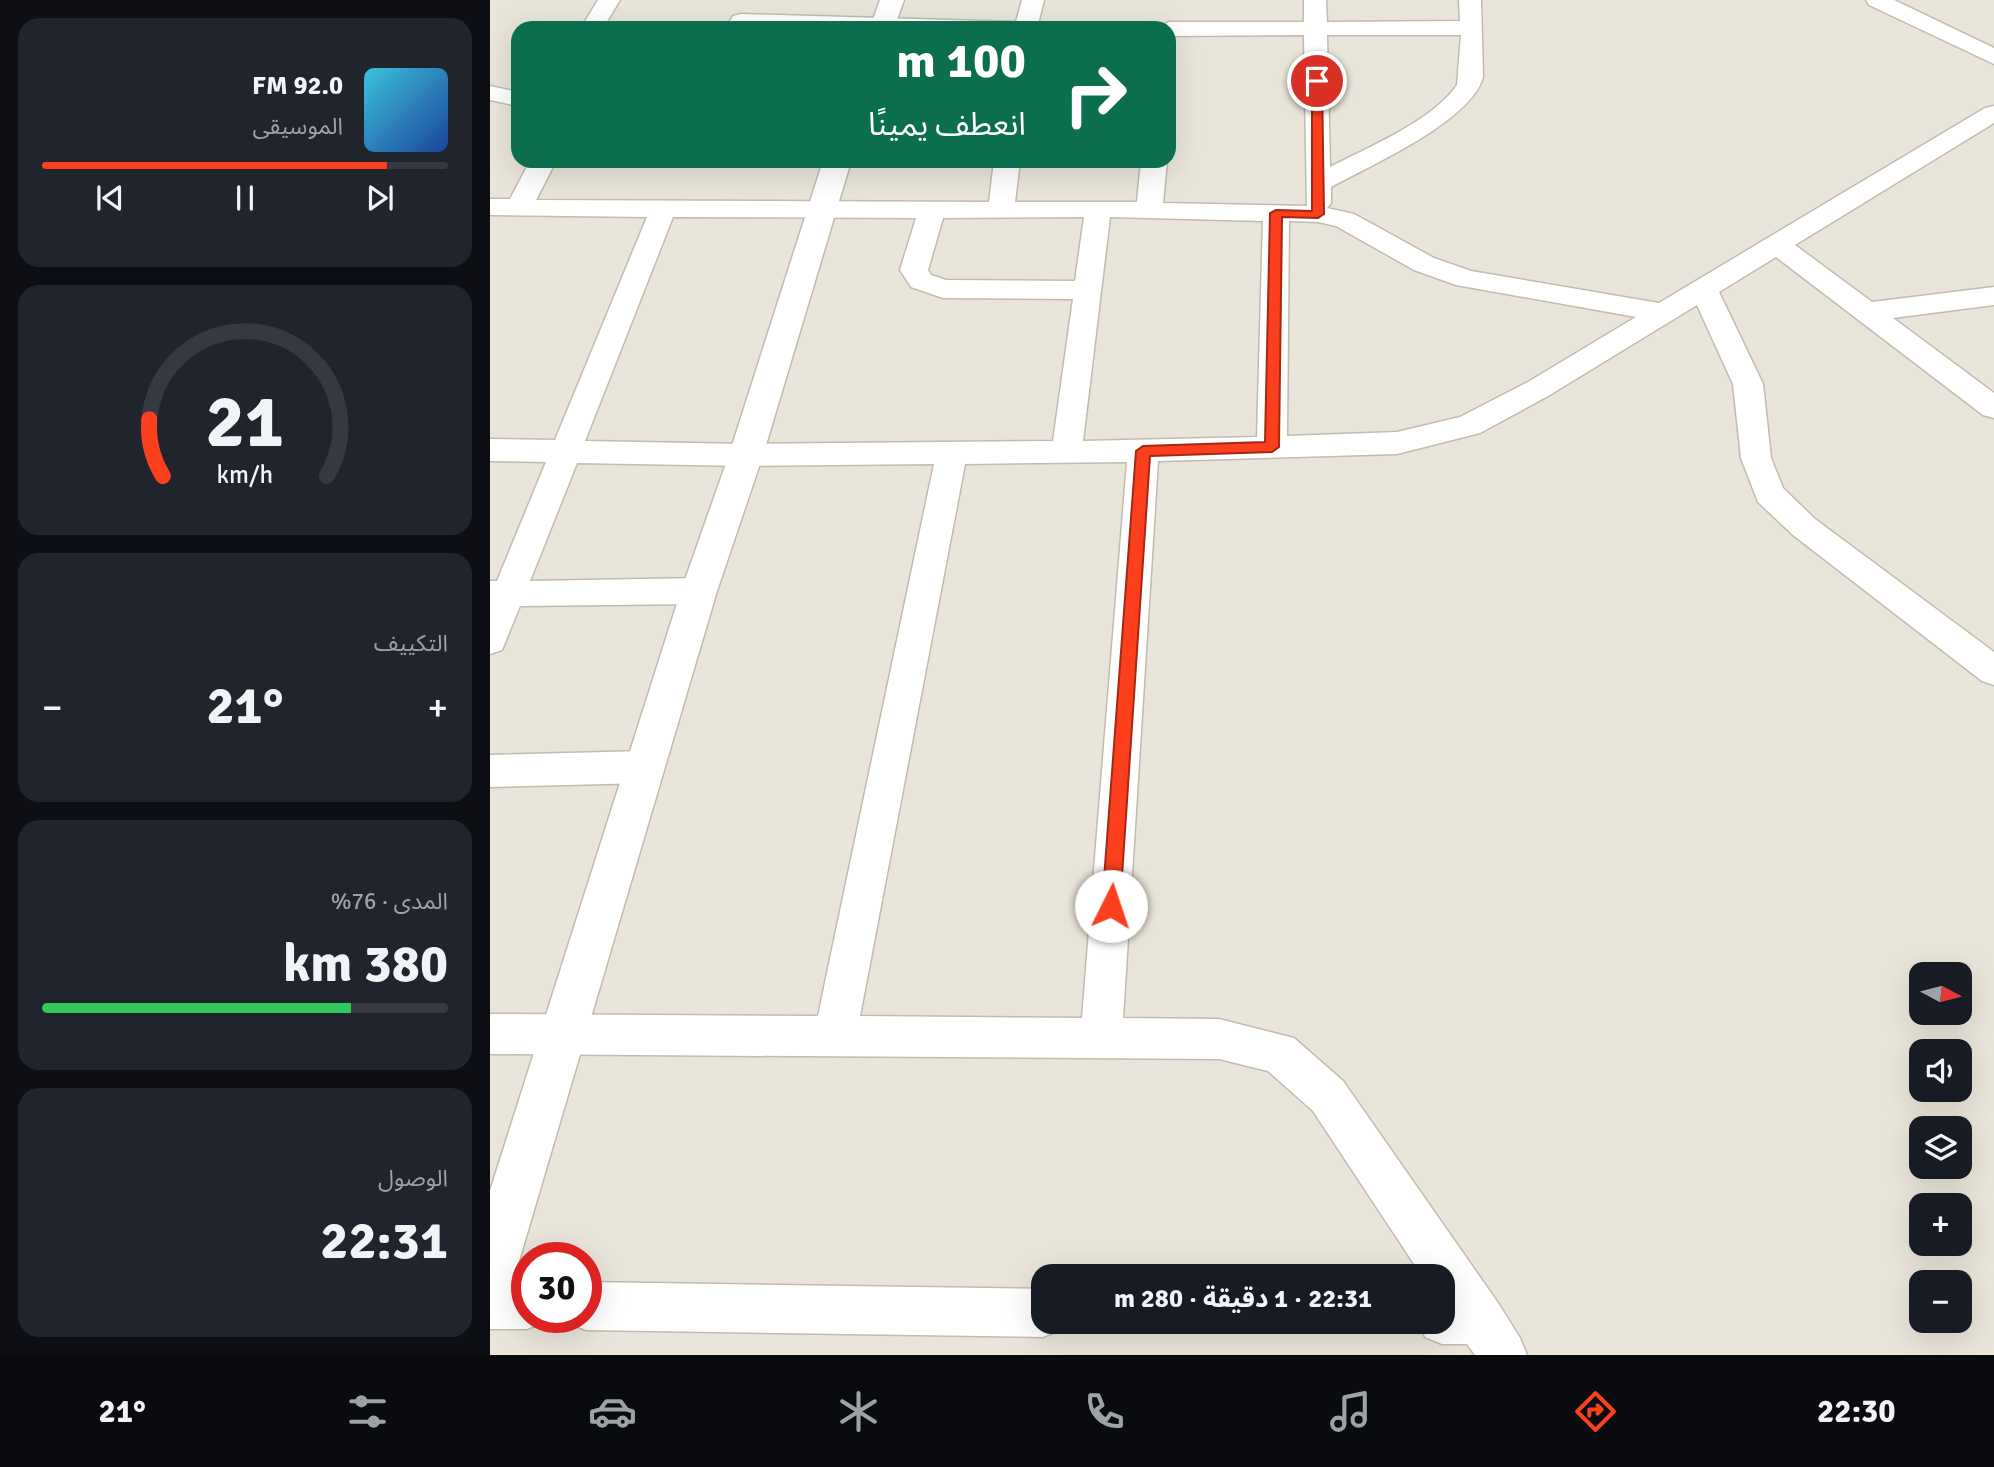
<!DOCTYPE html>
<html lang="ar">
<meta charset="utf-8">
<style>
body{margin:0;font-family:Signika,"Noto Sans Arabic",sans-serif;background:#20242c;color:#f1f3f6;direction:rtl;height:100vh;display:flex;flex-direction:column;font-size:26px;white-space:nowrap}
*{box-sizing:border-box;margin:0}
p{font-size:23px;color:#9ea1a6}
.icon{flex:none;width:38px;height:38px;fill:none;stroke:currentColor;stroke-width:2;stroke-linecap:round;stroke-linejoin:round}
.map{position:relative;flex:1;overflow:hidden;direction:ltr}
.details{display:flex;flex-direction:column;gap:18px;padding:18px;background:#0d0f14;width:490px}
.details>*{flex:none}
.banner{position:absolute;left:21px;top:21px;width:665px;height:147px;border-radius:21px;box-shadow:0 7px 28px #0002;direction:rtl;background:#0b6e4f;color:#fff;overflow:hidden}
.needle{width:46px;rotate:97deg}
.controls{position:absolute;left:1419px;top:962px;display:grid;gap:14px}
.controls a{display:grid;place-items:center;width:63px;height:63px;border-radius:14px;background:#171b24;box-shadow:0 7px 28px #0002;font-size:35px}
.speed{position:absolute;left:21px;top:1242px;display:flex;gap:14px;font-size:35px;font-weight:700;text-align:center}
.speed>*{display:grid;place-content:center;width:91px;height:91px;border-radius:50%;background:#171b24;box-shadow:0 7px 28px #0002;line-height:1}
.speed .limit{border:10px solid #d22;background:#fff;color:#111}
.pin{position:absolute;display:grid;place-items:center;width:60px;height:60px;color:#fff;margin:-30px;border:4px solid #fff;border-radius:50%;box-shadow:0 2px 7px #0007}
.me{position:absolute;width:77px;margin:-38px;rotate:4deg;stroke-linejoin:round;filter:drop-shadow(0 0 5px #0008)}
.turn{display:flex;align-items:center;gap:24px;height:147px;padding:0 35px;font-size:32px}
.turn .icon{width:91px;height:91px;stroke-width:2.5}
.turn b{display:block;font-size:49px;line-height:60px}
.big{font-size:52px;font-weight:700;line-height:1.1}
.details .widget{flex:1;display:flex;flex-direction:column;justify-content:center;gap:10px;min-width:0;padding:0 24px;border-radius:21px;background:#20242c}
.details .dial{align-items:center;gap:0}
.dial svg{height:182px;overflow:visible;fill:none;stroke:#363941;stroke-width:7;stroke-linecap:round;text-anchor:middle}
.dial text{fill:#f1f3f6;stroke:none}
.song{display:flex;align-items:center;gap:21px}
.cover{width:84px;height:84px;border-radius:10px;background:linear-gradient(135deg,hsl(190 70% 55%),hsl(220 70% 35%))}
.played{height:7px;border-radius:4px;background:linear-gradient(90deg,#fc3f1d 85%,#363941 85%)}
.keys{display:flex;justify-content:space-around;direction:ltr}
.heat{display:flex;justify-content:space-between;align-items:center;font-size:38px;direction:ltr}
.charge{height:10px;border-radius:5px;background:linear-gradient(90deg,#34c759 76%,#363941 0)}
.trip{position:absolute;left:541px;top:1264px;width:424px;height:70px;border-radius:21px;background:#171b24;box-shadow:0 7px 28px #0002;font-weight:700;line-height:70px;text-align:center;direction:rtl}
.menu{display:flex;height:112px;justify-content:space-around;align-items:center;background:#090b0e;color:#9ea1a6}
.menu .icon{width:49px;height:49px}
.menu .current{color:#fc3f1d}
.menu b{font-size:32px;color:#f1f3f6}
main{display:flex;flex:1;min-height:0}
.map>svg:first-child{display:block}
.residential{fill:#eae5da;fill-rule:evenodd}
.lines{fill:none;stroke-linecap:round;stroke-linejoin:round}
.minor-casing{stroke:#c2bbae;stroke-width:3}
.tertiary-casing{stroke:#c2bbae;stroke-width:3}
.minor{fill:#fff;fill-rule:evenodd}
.tertiary{fill:#fff;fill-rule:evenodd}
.route{fill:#fc3f1d;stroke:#a42913;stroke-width:2}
</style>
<main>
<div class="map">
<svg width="1504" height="1355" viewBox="0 0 1504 1355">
<rect width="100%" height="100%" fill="#f6f3ec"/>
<path class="residential" d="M 0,0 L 1504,0 L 1504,1355 L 0,1355 ZM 28,28 L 679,28 L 679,161 L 28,161 ZM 1432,975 L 1470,975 L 1470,1013 L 1432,1013 ZM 1432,1052 L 1470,1052 L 1470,1090 L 1432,1090 ZM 1432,1129 L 1470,1129 L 1470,1167 L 1432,1167 ZM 1432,1206 L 1470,1206 L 1470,1244 L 1432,1244 ZM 37,1258 L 96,1258 L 96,1318 L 37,1318 ZM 553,1276 L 952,1276 L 952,1321 L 553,1321 ZM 1432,1283 L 1470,1283 L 1470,1321 L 1432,1321 Z"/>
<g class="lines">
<g class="minor-casing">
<path id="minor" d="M 108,0 L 130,0 L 113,28 L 91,28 Z
M 532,0 L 554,0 L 547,28 L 262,28 L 243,26 L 240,21 L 243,16 L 251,14 L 526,22 Z
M 814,0 L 836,0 L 837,22 L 970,21 L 969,0 L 991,0 L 993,77 C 982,121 879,166 841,187 L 841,203 L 837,208 L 864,214 L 944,258 L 981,271 L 1169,303 L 1495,108 L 1504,106 L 1504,123 L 1305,245 L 1382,302 L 1504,287 L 1504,305 L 1403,318 L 1504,393 L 1504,418 L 1493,415 L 1286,257 L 1229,292 L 1273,384 L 1281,458 L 1293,488 L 1325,519 L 1504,652 L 1504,685 L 1492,681 L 1303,535 L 1268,502 L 1251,458 L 1243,384 L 1207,305 L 1058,396 L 990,433 L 907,454 L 668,461 L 633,1018 L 729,1019 L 804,1038 L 853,1081 L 1008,1303 L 1030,1338 L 1037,1355 L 985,1355 L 977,1344 L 952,1344 L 935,1337 L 929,1321 L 952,1321 L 952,1276 L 932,1276 L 823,1111 L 778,1071 L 729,1059 L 0,1054 L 0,1014 L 328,1016 L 444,464 L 256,466 L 87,463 L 40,581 L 209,578 L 221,582 L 226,591 L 221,600 L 209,604 L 30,606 L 12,650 L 0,654 L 0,581 L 7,581 L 56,462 L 0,461 L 0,439 L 65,440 L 157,217 L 0,215 L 0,199 L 20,199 L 40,161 L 66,161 L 46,200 L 499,202 L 504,161 L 530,161 L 525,202 L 647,202 L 651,161 L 677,161 L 673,203 L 817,206 L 814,35 L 679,36 L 679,28 L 668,28 L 679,22 L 814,22 ZM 837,35 L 971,35 L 967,85 C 942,121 879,147 840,167 ZM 183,217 L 426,218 L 410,270 L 421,287 L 453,298 L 583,299 L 563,441 L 256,444 L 95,441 ZM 594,217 L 585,281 L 456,280 L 441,275 L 438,270 L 453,218 ZM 620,217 L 773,221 L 767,437 L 593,441 ZM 799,221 L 828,222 L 846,226 L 924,270 L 966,285 L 1146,317 L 1038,382 L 970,417 L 907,432 L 797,436 ZM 637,462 L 592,1018 L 370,1016 L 475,464 Z
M 1376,0 L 1404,0 L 1504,48 L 1504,64 L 1379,5 Z
M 0,86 L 28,92 L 28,106 L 0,100 Z
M 155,751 L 168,756 L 173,767 L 168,778 L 155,783 L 0,787 L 0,755 Z
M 0,1281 L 37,1281 L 37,1318 L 55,1318 L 54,1322 L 37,1329 L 0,1329 Z
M 96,1282 L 553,1289 L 553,1321 L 573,1321 L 570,1330 L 553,1337 L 96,1330 L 79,1323 L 77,1318 L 96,1318 Z"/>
</g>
<g class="tertiary-casing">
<path id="tertiary" d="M 390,0 L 414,0 L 404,28 L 380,28 Z
M 333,161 L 361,161 L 273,455 L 227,591 L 26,1271 L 18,1289 L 0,1297 L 0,1191 L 191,591 L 239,455 Z"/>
</g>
<use href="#minor" class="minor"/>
<use href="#tertiary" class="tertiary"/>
</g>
<path class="route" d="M 827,78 L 832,81 L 834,214 L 828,218 L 792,217 L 789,447 L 782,452 L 660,456 L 630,906 L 627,912 L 621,914 L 614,912 L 612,906 L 646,451 L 653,446 L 775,442 L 780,213 L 786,210 L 822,211 L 822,81 Z"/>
</svg>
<div class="controls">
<a><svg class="needle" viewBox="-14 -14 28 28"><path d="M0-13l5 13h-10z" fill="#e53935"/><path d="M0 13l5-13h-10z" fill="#9ea1a6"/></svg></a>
<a><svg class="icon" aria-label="sound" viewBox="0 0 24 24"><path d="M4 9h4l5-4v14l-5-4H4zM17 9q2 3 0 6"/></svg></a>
<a><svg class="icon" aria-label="layers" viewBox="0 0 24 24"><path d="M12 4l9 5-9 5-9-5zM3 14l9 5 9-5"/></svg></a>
<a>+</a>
<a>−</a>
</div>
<div class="speed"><div class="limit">30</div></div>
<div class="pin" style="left:827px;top:81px;background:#d93025"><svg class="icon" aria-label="arrive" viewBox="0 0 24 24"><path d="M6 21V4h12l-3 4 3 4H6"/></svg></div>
<svg class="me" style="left:621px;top:906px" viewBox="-20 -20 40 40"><circle r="19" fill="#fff"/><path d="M0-13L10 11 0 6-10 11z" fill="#fc3f1d"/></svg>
<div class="trip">22:31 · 1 دقيقة · 280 m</div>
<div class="banner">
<div class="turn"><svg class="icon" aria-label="right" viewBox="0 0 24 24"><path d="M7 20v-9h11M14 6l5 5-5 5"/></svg><div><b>100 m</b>انعطف يمينًا</div></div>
</div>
</div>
<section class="details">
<div class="widget">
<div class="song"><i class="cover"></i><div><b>92.0 FM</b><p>الموسيقى</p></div></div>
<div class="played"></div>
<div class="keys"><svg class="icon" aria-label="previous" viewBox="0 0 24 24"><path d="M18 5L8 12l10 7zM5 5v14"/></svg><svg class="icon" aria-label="pause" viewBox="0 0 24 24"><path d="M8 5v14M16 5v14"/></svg><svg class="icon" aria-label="next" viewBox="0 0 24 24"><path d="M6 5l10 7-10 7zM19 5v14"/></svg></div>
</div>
<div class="widget dial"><svg viewBox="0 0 100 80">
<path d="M14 69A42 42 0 1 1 86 69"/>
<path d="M14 69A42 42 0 0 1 8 44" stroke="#fc3f1d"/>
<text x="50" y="56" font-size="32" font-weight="700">21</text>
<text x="50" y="72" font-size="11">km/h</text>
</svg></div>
<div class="widget"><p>التكييف</p>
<div class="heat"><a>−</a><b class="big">21°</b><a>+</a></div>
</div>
<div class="widget"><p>المدى · 76%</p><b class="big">380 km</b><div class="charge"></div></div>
<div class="widget"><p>الوصول</p><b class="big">22:31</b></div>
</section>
</main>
<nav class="menu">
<b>22:30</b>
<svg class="icon current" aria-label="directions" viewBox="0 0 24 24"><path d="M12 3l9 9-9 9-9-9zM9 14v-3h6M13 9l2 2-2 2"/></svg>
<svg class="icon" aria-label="music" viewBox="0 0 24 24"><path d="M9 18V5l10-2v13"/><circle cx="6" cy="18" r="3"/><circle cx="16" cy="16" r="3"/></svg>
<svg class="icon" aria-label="phone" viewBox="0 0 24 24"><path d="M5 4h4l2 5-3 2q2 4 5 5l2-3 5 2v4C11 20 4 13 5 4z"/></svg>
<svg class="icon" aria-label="climate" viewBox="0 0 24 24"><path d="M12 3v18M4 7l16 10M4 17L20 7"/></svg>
<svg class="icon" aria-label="car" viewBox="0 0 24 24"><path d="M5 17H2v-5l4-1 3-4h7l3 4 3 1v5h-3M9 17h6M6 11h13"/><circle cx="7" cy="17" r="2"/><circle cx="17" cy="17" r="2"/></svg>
<svg class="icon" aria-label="filters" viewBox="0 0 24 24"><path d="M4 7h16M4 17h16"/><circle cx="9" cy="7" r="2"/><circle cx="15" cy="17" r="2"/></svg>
<b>21°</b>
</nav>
